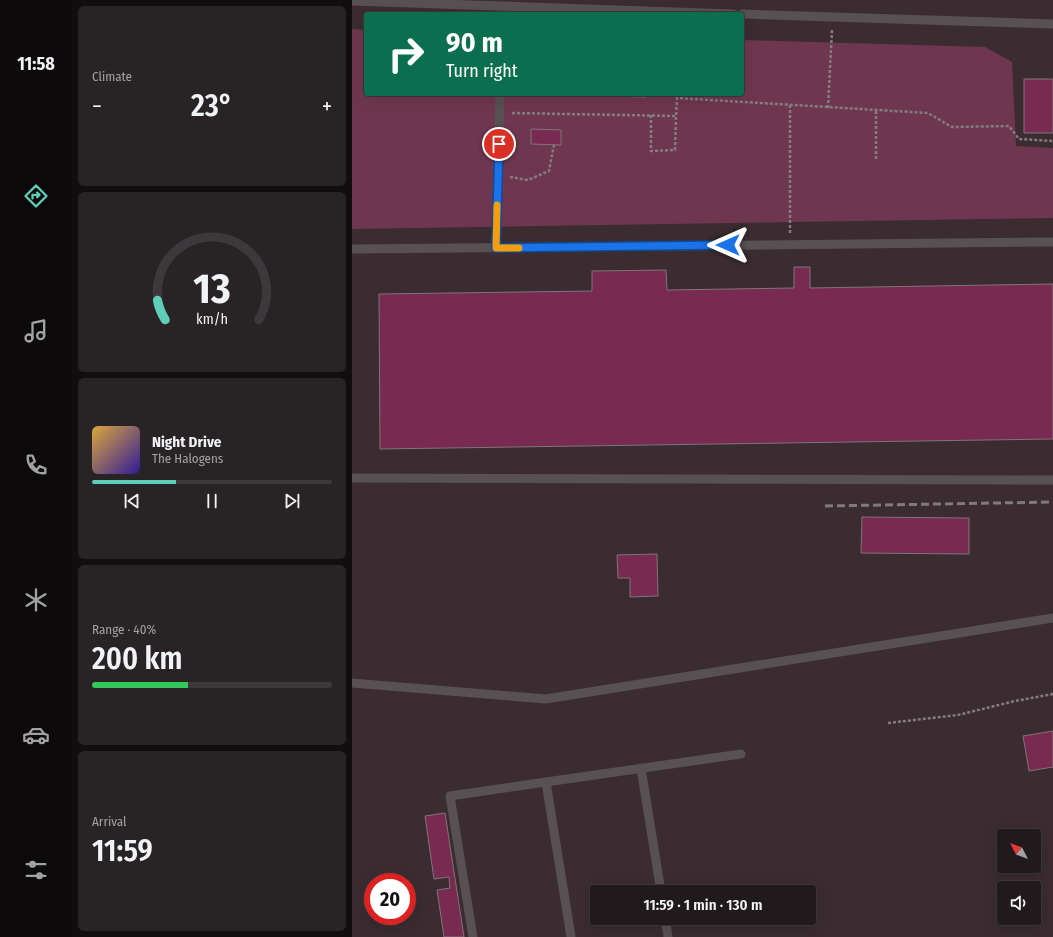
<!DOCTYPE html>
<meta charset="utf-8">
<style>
body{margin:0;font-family:"Fira Sans Condensed",sans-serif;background:#282325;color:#f1f3f6;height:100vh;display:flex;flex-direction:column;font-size:15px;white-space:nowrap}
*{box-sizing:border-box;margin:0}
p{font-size:13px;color:#a2a1a3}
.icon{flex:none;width:22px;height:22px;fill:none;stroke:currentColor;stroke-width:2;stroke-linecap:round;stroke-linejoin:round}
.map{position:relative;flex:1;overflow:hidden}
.panel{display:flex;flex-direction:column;gap:6px;padding:6px;background:#120e0f;width:280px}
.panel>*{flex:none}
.top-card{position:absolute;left:12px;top:12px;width:380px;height:84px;border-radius:4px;box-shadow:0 4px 16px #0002,0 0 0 1px #3d383b;background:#0b6e4f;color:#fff;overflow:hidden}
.needle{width:26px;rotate:312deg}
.fabs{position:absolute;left:645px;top:829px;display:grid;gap:8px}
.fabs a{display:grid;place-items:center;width:44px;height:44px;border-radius:4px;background:#201a1c;box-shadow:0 4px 16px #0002,0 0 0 1px #3d383b;font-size:20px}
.speed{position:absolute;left:12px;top:873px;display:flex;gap:8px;font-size:20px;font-weight:700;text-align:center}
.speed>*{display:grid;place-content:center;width:52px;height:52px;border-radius:50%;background:#201a1c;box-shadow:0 4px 16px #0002,0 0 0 1px #3d383b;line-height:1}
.speed .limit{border:6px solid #d22;background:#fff;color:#111}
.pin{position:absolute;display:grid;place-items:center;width:34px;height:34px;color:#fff;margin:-17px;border:2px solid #fff;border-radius:50%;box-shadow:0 1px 4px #0007}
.me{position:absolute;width:44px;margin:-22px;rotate:270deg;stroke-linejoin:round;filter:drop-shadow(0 0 3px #0008)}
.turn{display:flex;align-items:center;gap:14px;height:84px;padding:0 16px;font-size:18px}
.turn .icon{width:52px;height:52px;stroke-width:2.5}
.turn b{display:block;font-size:28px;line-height:34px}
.big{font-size:30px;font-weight:600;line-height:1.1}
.panel .card{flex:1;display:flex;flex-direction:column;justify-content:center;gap:6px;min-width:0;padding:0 14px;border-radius:6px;background:#282325}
.panel .dial{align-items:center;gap:0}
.dial svg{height:104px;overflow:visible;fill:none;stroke:#3d383b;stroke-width:7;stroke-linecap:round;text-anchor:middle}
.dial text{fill:#f1f3f6;stroke:none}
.song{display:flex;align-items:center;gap:12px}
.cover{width:48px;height:48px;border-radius:6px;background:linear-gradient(135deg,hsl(40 70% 55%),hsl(250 70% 35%))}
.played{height:4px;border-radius:2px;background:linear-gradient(90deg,#5eceb8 35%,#3d383b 35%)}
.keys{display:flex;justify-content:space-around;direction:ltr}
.heat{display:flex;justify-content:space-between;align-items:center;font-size:22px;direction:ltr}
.charge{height:6px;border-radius:3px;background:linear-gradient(90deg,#34c759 40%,#3d383b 0)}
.trip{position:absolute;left:238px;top:885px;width:226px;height:40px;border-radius:4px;background:#201a1c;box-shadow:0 4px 16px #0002,0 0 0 1px #3d383b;font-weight:600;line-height:40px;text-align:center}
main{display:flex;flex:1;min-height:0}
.menu{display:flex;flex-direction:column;width:72px;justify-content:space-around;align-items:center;background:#0d0a0b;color:#a2a1a3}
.menu .icon{width:28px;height:28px}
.menu .selected{color:#5eceb8}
.menu b{font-size:18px;color:#f1f3f6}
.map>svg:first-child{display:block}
.built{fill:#3a2c31;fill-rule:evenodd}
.green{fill:#6f374f}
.building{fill:#792a50;stroke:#7f7579}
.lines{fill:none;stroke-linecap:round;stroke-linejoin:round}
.path{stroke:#837d7f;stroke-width:2.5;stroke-dasharray:3 2;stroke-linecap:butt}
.lane{stroke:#595053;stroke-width:9}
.rail{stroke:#817a7d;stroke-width:3;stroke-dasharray:8 4;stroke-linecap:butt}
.route-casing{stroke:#114b97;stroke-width:10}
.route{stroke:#1a73e8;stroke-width:7}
.slow{stroke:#f59e0b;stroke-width:7}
</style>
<main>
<nav class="menu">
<b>11:58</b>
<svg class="icon selected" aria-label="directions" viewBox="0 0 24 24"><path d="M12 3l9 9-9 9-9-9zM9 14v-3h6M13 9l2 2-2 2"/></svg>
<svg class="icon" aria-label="music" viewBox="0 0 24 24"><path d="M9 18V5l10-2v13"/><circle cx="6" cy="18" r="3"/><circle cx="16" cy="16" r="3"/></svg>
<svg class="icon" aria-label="phone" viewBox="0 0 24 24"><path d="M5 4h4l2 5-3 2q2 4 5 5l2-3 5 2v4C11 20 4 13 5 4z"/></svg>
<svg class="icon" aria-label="climate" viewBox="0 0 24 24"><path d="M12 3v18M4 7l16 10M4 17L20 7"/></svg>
<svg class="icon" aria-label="car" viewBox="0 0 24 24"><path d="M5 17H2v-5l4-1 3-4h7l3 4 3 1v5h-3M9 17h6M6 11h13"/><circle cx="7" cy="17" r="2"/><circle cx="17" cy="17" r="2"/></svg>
<svg class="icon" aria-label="filters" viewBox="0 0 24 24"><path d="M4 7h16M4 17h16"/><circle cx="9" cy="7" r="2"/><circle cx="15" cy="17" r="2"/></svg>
</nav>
<section class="panel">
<div class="card"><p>Climate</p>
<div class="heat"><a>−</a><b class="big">23°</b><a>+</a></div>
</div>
<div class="card dial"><svg viewBox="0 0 100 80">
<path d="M14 69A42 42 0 1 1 86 69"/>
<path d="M14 69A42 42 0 0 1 8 54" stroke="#5eceb8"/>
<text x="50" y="56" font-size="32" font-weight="700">13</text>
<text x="50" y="72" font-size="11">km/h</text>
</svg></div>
<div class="card">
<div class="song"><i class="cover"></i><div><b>Night Drive</b><p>The Halogens</p></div></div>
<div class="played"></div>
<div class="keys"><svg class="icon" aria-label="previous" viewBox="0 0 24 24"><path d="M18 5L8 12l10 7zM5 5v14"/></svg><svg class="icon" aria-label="pause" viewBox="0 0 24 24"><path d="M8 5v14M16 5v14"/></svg><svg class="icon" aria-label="next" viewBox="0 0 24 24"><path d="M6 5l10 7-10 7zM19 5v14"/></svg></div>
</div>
<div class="card"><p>Range · 40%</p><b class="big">200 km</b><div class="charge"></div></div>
<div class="card"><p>Arrival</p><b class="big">11:59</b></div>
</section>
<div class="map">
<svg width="701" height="937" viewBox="0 0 701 937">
<rect width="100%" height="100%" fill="#2a2225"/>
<path class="built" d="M 0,0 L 701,0 L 701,937 L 0,937 ZM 14,14 L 390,14 L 390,94 L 14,94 ZM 652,836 L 682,836 L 682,866 L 652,866 ZM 21,882 L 55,882 L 55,916 L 21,916 ZM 652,888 L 682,888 L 682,918 L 652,918 ZM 245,892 L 457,892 L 457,918 L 245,918 Z"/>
<path class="green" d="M 0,29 L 14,30 L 14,94 L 390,94 L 390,40 L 633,47 L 660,62 L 664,146 L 701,148 L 701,218 L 0,229 Z"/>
<path class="building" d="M 672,79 L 701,79 L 701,133 L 672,133 Z
M 179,94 L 294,94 L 294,97 Z
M 179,129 L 209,130 L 209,145 L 179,144 Z
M 442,267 L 458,267 L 458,288 L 701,284 L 701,439 L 28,449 L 27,294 L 240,291 L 240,271 L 314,270 L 315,290 L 442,288 Z
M 510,517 L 617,518 L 617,554 L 509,553 Z
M 305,554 L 306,596 L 278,597 L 278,578 L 266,578 L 265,555 Z
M 701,731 L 701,767 L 677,771 L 671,736 Z
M 93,813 L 112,937 L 92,937 L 85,890 L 98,888 L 97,877 L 82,879 L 73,816 Z"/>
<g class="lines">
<path class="path" d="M 438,105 L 438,233
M 476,108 L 480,30
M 524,111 L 524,161
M 160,113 L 324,116 L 325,98 L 576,113 L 600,127 L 657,126 L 667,139 L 701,141
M 299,115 L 299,151 L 323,150 L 324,116
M 158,177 L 176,180 L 197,171 L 202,145
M 536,723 L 606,715 L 663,701 L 701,694"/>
<path class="lane" d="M 0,1 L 382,14
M 390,14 L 701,24
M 144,248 L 148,94
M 0,249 L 701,242
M 0,478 L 701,480
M 0,683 L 194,699 L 701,618
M 289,768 L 309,892
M 194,782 L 389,754
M 313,918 L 316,937
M 121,937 L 98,796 L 194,782 L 219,937"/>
<path class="rail" d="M 473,506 L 701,502"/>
</g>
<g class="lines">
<g class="route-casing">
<path id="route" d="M 147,144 L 144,248 L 376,245"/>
</g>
<use href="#route" class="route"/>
<path class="slow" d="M 145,205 L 144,248 L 167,248"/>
</g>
</svg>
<div class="fabs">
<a><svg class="needle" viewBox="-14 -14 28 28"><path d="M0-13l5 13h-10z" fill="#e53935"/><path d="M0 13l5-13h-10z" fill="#a2a1a3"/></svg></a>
<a><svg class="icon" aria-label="sound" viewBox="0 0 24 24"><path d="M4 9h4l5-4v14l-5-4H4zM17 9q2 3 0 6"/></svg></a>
</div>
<div class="speed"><div class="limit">20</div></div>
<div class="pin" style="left:147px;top:144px;background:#d93025"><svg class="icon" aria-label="arrive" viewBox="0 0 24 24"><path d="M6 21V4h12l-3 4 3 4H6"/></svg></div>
<svg class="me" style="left:376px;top:245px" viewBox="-20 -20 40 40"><path d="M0-17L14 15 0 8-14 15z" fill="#1a73e8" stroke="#fff" stroke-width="4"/></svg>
<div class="trip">11:59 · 1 min · 130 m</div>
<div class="top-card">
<div class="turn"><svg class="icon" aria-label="right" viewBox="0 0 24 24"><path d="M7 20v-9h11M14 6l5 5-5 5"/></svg><div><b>90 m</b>Turn right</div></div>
</div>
</div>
</main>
